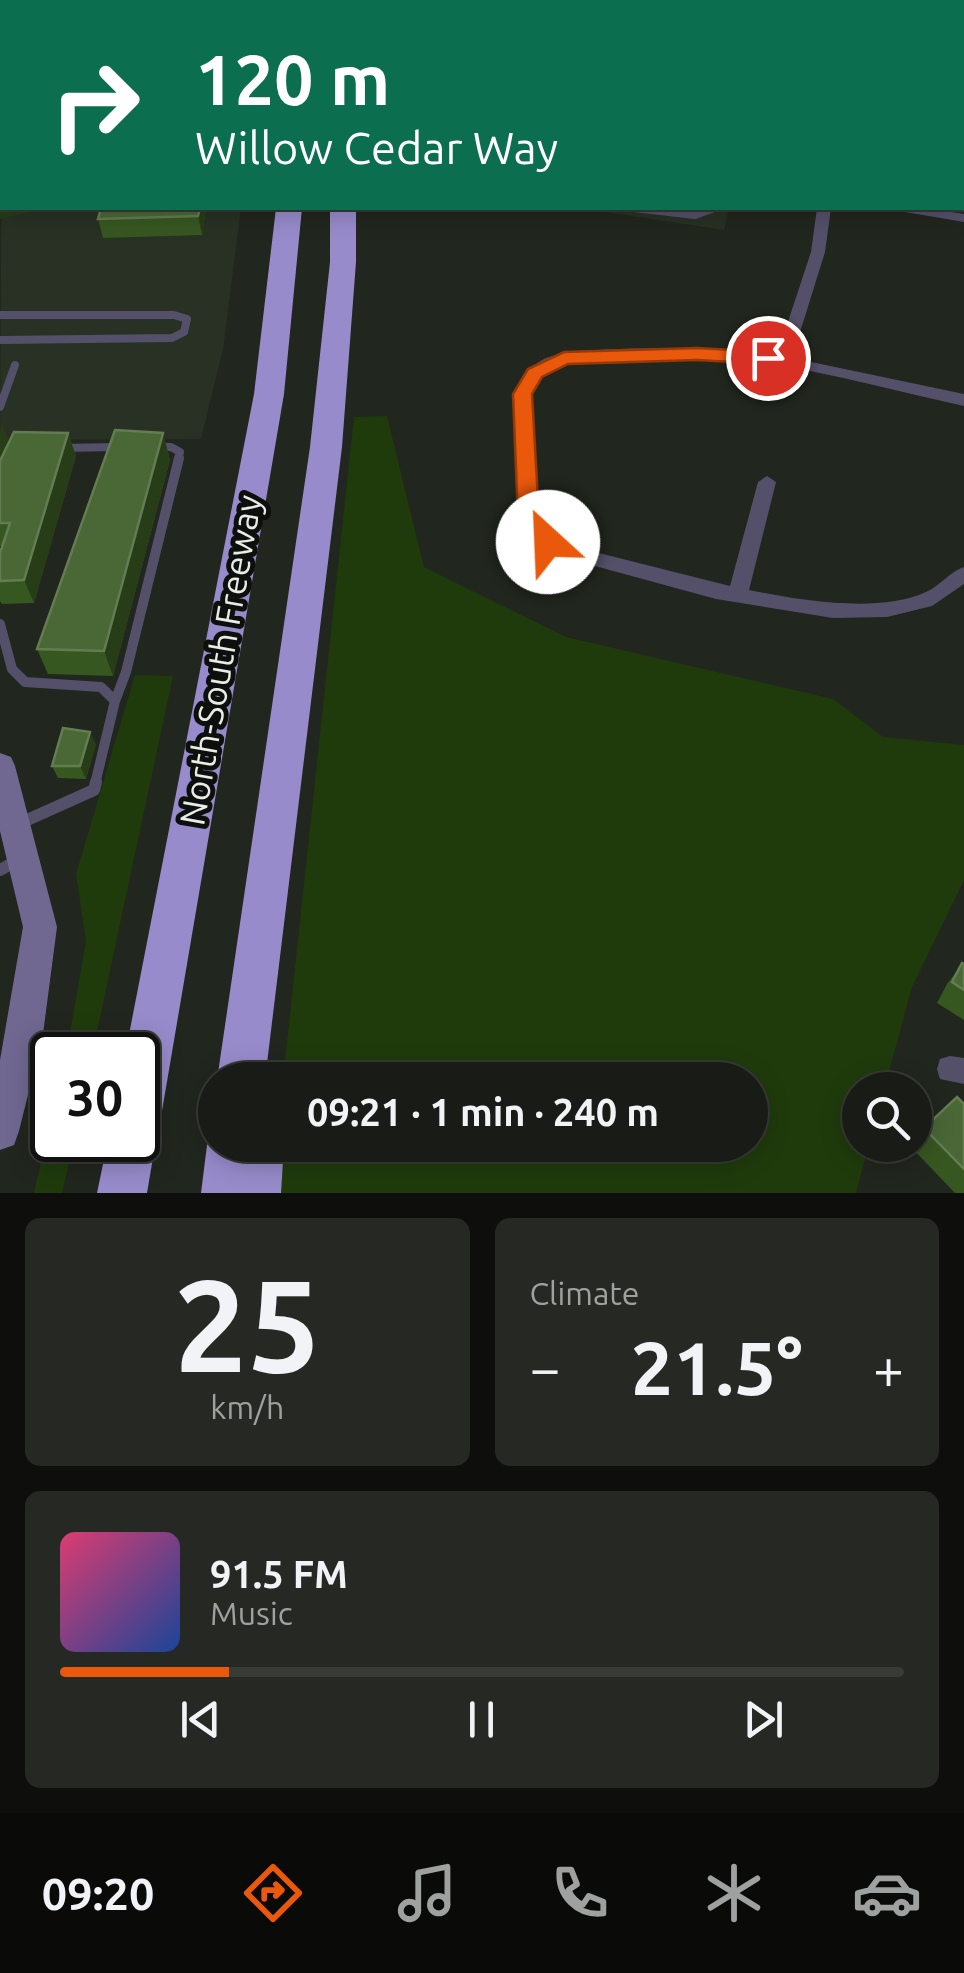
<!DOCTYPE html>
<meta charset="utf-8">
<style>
body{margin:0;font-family:Ubuntu,sans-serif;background:#262923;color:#f1f3f6;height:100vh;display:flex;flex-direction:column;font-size:38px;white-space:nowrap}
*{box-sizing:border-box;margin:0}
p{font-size:32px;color:#9fa1a1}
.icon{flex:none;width:55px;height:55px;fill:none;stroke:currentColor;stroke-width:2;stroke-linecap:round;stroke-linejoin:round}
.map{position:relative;height:1193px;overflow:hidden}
.sheet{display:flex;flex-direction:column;gap:25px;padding:25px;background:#0e0f0c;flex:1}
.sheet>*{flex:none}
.banner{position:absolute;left:0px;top:0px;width:965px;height:210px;box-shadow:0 5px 25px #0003,0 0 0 2px #373a35;background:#0b6e4f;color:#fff;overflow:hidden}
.tools{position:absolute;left:842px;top:1072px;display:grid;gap:20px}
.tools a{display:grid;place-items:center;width:90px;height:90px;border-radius:50%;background:#191c16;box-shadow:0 5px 25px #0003,0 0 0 2px #373a35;font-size:50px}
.speed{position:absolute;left:30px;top:1032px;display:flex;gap:20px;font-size:50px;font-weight:700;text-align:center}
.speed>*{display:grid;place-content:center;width:130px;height:130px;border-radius:50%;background:#191c16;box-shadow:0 5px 25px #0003,0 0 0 2px #373a35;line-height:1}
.speed .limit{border:5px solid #111;border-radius:15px;background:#fff;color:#111}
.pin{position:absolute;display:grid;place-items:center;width:85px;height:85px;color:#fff;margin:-42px;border:5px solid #fff;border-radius:50%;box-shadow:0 2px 10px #0007}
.me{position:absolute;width:110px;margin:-55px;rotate:335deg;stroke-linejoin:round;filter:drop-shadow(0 0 8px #0008)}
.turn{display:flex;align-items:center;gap:35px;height:210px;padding:0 30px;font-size:45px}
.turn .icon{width:130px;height:130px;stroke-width:2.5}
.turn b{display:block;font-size:70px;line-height:85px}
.big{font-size:75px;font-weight:700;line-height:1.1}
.sheet .widget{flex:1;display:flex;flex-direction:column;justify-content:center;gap:15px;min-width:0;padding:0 35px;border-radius:15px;background:#262923}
.sheet .dial{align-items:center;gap:0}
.dial b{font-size:130px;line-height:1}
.song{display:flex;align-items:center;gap:30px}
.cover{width:120px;height:120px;border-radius:15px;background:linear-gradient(135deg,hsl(340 70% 55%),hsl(220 70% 35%))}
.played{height:10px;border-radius:5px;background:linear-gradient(90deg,#ea580c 20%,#373a35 20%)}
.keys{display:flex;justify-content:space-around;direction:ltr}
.heat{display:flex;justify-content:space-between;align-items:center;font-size:55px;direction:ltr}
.sheet .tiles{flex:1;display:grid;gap:25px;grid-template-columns:1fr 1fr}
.widget:last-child{grid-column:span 2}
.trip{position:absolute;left:198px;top:1062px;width:570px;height:100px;border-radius:50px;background:#191c16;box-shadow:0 5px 25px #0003,0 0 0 2px #373a35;font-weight:700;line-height:100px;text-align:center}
.tabs{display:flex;height:160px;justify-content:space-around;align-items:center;background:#0a0b09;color:#9fa1a1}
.tabs .icon{width:70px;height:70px}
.tabs .on{color:#ea580c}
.tabs b{font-size:45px;color:#f1f3f6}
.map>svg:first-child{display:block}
.built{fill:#283124}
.green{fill:#1f3b0c}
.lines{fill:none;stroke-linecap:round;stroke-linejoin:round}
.service-far3{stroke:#55506a;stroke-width:6}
.service-far2{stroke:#55506a;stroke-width:8}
.service-far1{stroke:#55506a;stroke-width:10}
.service{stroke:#55506a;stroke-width:12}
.minor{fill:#55506a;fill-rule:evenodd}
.tertiary{fill:#55506a;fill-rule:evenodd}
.secondary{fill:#706891;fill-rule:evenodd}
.motorway{fill:#988bcb;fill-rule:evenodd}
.wall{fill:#375721}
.shaded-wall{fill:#263d17}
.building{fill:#4a6736;stroke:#637c52;stroke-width:2.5}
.route{fill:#ea580c;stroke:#983908;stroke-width:2.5}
.labels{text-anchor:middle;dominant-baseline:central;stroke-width:10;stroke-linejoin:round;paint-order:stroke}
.street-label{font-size:35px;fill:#e8ebe6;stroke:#0c0f0b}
</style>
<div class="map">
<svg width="964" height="1193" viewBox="0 0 964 1193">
<rect width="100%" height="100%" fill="#21261e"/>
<path class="built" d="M 2,85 L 2,208 L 241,208 L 223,350 L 201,439 L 0,440 Z
M 580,208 L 729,208 L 724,230 Z"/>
<path class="green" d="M 595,0 L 964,0 L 964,93 L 962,2 Z
M 387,416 L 424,567 L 566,637 L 833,699 L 883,737 L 964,745 L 964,880 L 912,987 L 884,1090 L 860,1090 L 860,1145 L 869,1145 L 856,1193 L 271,1193 L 276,1145 L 750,1145 L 750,1080 L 283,1080 L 354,417 Z
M 135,675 L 173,676 L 92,1055 L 66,1055 L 86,941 L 76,874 Z
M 52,1113 L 52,1140 L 74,1140 L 62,1193 L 34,1193 Z"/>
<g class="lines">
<path class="service-far3" d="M 1,117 L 2,121"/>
<path class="service-far2" d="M 634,208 L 695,215 L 714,208
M 0,315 L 174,315 L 187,319 L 184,332 L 172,338 L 0,340
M 0,407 L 15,365
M 155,447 L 171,447 L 180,452 L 178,460
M 60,448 L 118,447"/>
<path class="service-far1" d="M 0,624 L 12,669 L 25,682 L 101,687 L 115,701 L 95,784
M 115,701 L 126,672 L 179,458"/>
<path class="service" d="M 16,825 L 94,790 L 96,782
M 0,870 L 18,860"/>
<path class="minor" d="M 817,208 L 831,208 L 825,252 L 792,358 L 964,394 L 964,406 C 900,392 835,374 770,364 C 728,357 594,353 556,367 C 545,371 536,383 532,394 L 538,517 L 555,536 L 575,547 L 730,586 L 758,482 L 767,476 L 776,482 L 749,590 C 798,600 878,614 926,592 C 940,586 949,572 964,567 L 964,584 L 932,606 L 887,617 L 833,618 L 716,599 L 562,557 L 541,546 L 520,519 L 514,394 C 521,380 529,366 544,359 C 577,344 739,347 777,355 L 811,252 Z
M 898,208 L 927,208 L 964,214 L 964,222 L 905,212 Z
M 950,1056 L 964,1058 L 964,1084 L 940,1079 L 937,1069 L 940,1059 Z"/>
<path class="tertiary" d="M 371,0 L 394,0 L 395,2 L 373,2 Z
M 962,160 L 964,160 L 964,170 L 962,170 Z"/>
<path class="secondary" d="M 0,753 L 11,757 L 15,766 L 57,927 L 43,1034 L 19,1131 L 14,1145 L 0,1150 L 0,1060 L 23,927 L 0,831 Z"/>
<path class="motorway" d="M 236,0 L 256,0 L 257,2 L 237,2 Z
M 275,0 L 295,0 L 295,2 L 275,2 Z
M 318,0 L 338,0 L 339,2 L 319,2 Z
M 276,208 L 302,208 L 284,394 L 162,1111 L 152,1129 L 156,1140 L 147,1193 L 97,1193 L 108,1140 L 138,1140 L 138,1055 L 125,1055 L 254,394 Z
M 330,208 L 356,208 L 356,262 L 342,447 L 265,1080 L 217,1080 L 310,447 L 330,262 Z
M 215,1128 L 215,1145 L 284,1145 L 281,1193 L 201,1193 L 207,1145 Z"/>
</g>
<path class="wall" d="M 206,208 L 202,235 L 103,238 L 98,219 Z
M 1,424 L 9,443 L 68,433 L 76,456 L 34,603 L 2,604 L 0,601 L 0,553 L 2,546 L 0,546 L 0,461 L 4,452 L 0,460 Z
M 163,433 L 170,460 L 113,676 L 48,674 L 37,649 Z
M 96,744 L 86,779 L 58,778 L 52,766 Z
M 964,962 L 964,1020 L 937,1003 L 947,984 Z
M 964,1104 L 964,1193 L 955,1193 L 909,1145 L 915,1145 L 915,1138 L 924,1128 Z"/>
<path class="shaded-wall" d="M 2,197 L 2,208 L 46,208 L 0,219 L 0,198 Z
M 200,208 L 206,208 L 202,235 L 198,216 Z
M 1,424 L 11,447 L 2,454 L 0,460 Z
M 68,433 L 76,456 L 34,603 L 24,580 Z
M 163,433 L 170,460 L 113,676 L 104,651 Z
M 90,732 L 96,744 L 86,779 L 80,766 Z"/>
<path class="building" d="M 132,0 L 151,0 L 161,2 L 127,2 Z
M 0,132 L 2,132 L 2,197 L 0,198 Z
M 101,208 L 200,208 L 198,216 L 98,219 Z
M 115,430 L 163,433 L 104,651 L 37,649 Z
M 14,432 L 68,433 L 24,580 L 0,581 L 0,553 L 10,523 L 0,523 L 0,461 Z
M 63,728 L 90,732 L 80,766 L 52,766 Z
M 962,963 L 964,964 L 964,990 L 952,982 Z
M 957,1097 L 964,1104 L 964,1169 L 924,1128 Z"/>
<path class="route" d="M 697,348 L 768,352 L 777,358 L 768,364 L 697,360 L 568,364 L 542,377 L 532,394 L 539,517 L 559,542 L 548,549 L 540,547 L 518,519 L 513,394 L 528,369 L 564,352 Z"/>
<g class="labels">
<g class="street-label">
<text transform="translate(220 660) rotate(-80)">North-South Freeway</text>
</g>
</g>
</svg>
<div class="tools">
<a><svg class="icon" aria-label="search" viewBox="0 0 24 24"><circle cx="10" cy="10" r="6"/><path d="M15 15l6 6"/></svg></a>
</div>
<div class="speed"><div class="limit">30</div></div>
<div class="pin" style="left:768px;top:358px;background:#d93025"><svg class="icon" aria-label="arrive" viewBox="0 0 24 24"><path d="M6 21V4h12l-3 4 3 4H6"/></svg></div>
<svg class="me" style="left:548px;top:542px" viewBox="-20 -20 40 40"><circle r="19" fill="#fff"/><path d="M0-13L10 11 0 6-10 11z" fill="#ea580c"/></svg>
<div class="trip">09:21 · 1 min · 240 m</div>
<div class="banner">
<div class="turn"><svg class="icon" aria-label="right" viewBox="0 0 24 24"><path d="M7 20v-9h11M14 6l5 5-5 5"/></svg><div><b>120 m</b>Willow Cedar Way</div></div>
</div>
</div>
<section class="sheet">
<div class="tiles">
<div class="widget dial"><b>25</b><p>km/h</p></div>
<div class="widget"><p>Climate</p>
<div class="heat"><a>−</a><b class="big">21.5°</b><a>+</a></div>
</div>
<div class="widget">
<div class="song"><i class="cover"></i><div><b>91.5 FM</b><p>Music</p></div></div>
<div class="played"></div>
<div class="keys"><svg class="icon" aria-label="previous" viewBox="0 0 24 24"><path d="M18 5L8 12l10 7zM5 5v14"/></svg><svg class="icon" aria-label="pause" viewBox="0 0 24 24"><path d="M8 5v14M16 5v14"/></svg><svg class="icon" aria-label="next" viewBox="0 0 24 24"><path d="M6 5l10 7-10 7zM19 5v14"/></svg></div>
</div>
</div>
</section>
<nav class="tabs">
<b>09:20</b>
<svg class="icon on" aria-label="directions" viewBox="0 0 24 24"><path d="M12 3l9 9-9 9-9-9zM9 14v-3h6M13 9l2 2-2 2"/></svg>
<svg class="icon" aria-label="music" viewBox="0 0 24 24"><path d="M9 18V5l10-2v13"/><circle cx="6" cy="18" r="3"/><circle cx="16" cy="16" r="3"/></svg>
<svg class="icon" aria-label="phone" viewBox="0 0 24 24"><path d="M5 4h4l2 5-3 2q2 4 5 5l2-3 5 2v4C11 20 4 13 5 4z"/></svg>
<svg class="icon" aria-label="climate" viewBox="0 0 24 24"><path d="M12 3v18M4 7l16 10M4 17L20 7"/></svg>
<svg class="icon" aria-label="car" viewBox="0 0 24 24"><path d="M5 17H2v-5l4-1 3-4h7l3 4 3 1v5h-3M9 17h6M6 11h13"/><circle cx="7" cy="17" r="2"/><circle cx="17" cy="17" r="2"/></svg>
</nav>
